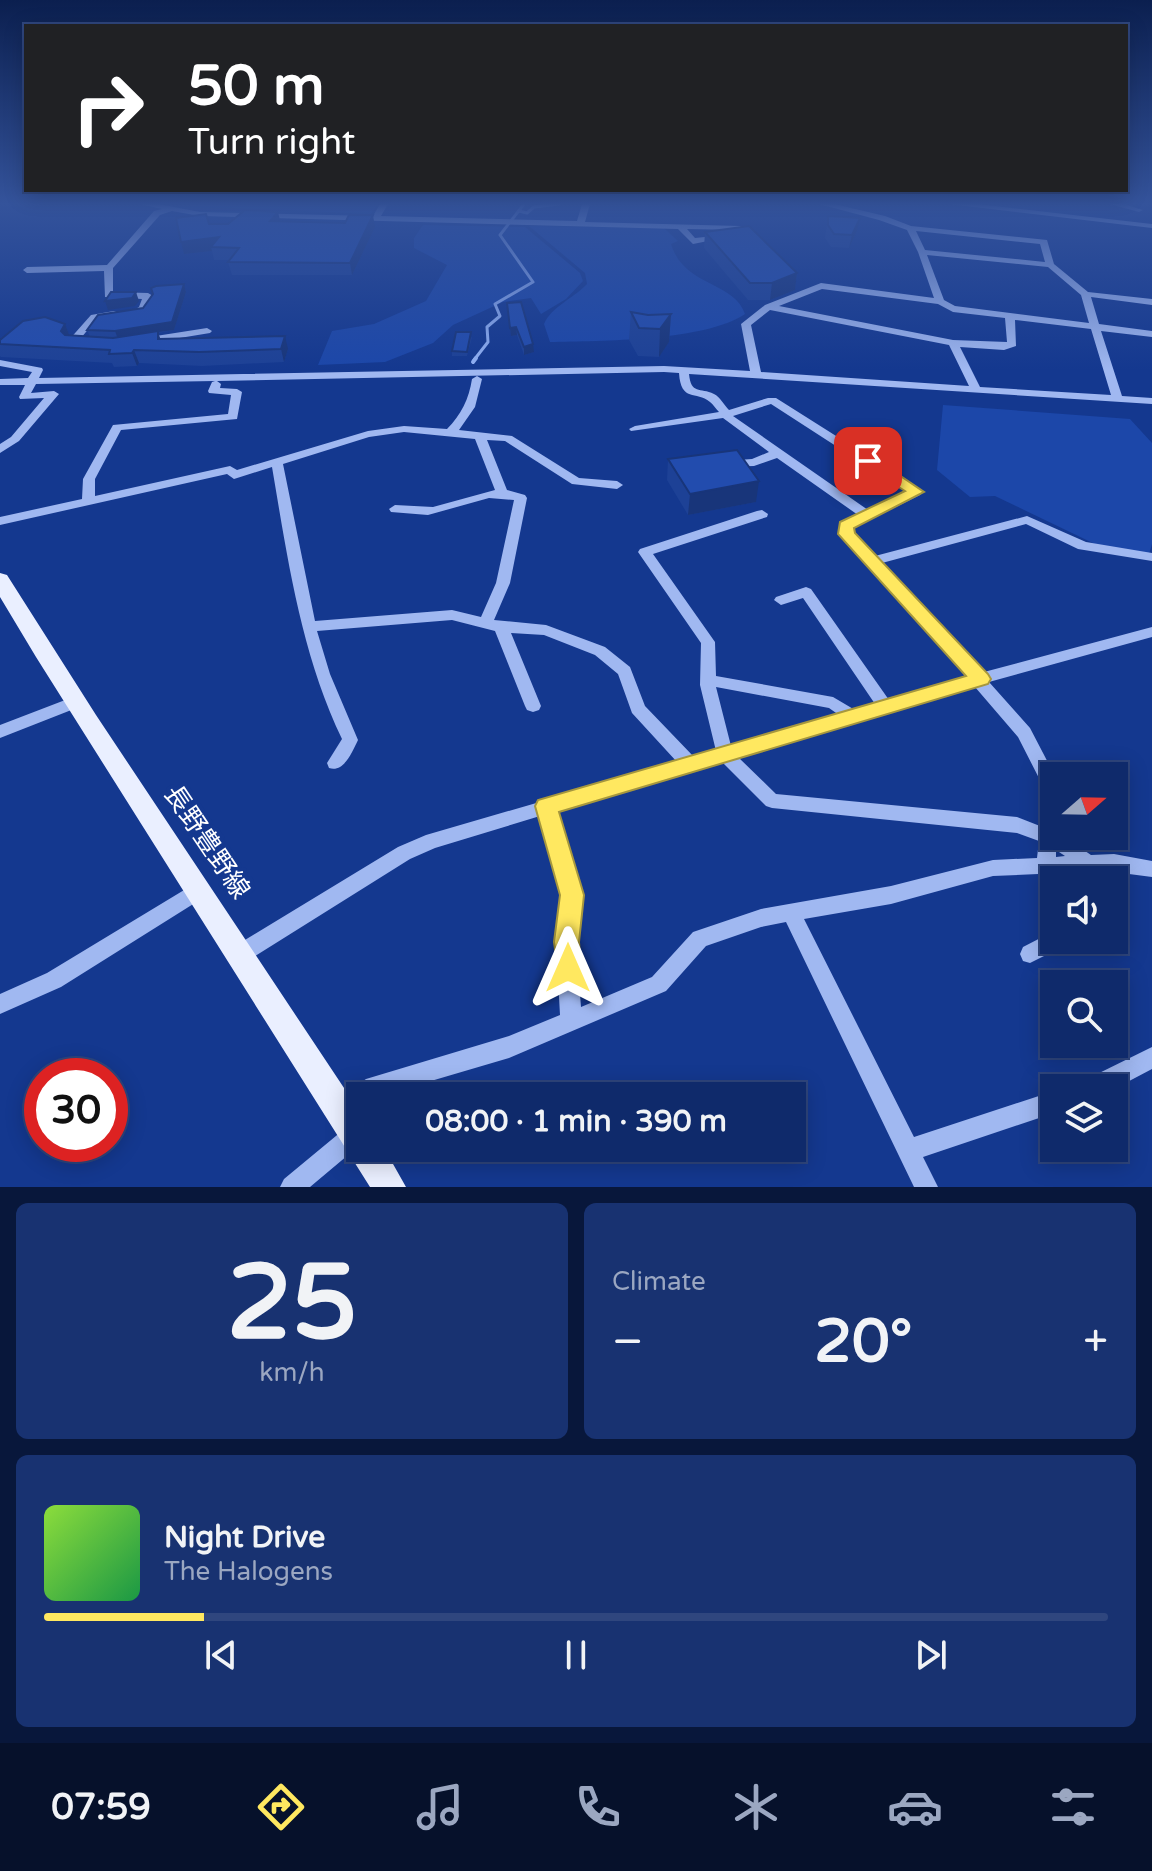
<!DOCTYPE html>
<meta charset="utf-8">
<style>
body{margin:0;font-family:"Varela Round","Noto Sans JP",sans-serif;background:#183271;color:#f1f3f6;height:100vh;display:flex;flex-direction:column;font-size:30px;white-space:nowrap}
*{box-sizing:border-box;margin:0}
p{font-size:26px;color:#9ba7c1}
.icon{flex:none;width:44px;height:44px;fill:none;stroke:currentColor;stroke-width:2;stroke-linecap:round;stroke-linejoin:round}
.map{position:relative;height:1187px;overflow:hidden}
.sheet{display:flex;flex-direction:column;gap:16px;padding:16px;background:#08173b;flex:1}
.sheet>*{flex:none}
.banner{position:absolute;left:24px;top:24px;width:1104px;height:168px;border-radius:0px;box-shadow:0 4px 20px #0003,0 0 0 2px #2f467e;background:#202124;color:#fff;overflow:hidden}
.needle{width:52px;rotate:70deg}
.fabs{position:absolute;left:1040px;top:762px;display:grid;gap:16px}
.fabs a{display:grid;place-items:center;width:88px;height:88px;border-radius:0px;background:#0f2a6b;box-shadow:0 4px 20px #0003,0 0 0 2px #2f467e;font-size:40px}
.speed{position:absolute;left:24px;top:1058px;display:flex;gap:16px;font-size:40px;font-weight:700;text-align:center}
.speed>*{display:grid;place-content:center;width:104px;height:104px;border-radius:50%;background:#0f2a6b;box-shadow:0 4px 20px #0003,0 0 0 2px #2f467e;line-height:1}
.speed .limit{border:12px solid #d22;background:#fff;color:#111}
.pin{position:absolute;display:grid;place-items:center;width:68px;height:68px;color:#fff;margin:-34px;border-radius:16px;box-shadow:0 4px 12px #0006}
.me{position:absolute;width:88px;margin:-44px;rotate:0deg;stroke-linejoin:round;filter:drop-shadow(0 0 6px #0008)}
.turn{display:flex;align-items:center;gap:28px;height:168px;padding:0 32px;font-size:36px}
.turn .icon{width:104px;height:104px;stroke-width:2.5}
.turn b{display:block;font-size:56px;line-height:68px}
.big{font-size:60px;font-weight:800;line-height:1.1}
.sheet .card{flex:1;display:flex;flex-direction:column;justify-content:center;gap:12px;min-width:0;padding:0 28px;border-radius:12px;background:#183271}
.sheet .dial{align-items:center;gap:0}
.dial b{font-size:104px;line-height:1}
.song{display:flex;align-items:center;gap:24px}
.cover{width:96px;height:96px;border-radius:12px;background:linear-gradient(135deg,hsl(90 70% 55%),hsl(140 70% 35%))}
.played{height:8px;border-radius:4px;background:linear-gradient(90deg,#ffe860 15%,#2f467e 15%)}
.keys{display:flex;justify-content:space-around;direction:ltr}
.heat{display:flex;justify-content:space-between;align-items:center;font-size:44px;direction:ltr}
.sheet .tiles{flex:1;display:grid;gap:16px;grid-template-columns:1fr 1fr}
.card:last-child{grid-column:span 2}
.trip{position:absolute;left:346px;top:1082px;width:460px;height:80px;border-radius:0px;background:#0f2a6b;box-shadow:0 4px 20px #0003,0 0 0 2px #2f467e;font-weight:800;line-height:80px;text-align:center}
.tabs{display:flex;height:128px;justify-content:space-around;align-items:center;background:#06112b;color:#9ba7c1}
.tabs .icon{width:56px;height:56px}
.tabs .selected{color:#ffe860}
.tabs b{font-size:36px;color:#f1f3f6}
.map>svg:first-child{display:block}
.green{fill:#1c47a9}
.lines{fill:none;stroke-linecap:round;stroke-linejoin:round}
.stream-far1{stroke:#92b1f4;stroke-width:3}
.stream{stroke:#92b1f4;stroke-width:4}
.minor{fill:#a0b8f1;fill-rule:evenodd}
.major{fill:#eaefff;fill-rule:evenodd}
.wall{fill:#1d4196}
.shaded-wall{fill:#18357a}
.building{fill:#224cae;stroke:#18357a;stroke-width:2}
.route{fill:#ffe860;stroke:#a6973e;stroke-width:2}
.labels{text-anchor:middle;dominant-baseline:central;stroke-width:8;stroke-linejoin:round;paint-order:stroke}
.near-street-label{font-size:26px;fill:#fff;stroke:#14388f}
</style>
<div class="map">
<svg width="1152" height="1187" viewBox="0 0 1152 1187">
<rect width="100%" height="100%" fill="#14388f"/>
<path class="green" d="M 192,204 L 378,204 L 371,214 L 189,206 Z
M 423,225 L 525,227 L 580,273 L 583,281 L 566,299 L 541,314 L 531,298 L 503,302 L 453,325 L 433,343 L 385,362 L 318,365 L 332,331 L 374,324 L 426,301 L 447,265 L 414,248 L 414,238 Z
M 529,226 L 664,228 L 678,241 L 671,244 C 684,287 734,281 745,314 C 705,341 600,341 550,342 L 544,324 C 551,307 574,298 587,284 L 585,273 Z
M 943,405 L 1130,419 L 1152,443 L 1152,544 L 1149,554 L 1097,545 L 995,496 L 970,497 L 937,470 Z"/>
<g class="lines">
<path class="stream-far1" d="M 519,211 L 527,213 L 534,207 L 559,204
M 474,360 L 488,342 L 487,327 L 500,316 L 495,304 L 533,282 L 500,235 L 524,204"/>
<path class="stream" d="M 473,362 L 476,358"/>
<path class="minor" d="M 140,204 L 158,204 L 200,212 L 373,216 L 380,204 L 388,204 L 381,216 L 577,221 L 582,204 L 590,204 L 585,222 L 740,226 L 744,228 L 740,230 L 687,229 L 695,238 L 724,235 L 728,237 L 693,244 L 678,229 L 200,216 L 172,211 L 160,215 L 113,268 L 113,292 L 148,293 L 153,296 L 146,311 L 135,315 L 130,312 L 139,307 L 142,299 L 105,297 L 104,271 L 27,273 L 23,270 L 27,267 L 107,265 L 154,211 L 162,209 Z
M 819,204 L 834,204 L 885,216 L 911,226 L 1047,240 L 1054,264 L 1088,292 L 1152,299 L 1152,305 L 1091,297 L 1099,324 L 1152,331 L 1152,337 L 1101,331 L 1122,396 L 1152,398 L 1152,404 L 689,374 C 691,395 700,387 714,394 C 720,397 724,405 729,410 L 768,398 L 776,398 L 920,489 L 922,492 L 920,495 L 853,528 L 853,533 L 875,556 L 1027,516 L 1086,542 L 1152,553 L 1152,561 L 1078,549 L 1026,524 L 882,563 L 984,672 L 1152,627 L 1152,637 L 989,682 L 1030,728 L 1055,776 L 1054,836 L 1063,836 L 1091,855 L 1114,854 L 1152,861 L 1152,877 L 1106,871 L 1111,880 L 1091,880 L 1083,872 L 993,876 L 891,904 L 804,919 L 914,1137 L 1054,1091 L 1054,1113 L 923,1157 L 938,1187 L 914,1187 L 786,922 L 761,927 L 706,946 L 666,991 L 509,1058 L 380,1096 L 360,1096 L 360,1107 L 353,1104 L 350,1096 L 353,1088 L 366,1079 L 509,1036 L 560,1015 L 556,942 L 563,895 L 540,816 L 435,848 L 410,859 L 249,960 L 242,962 L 235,960 L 232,953 L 235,946 L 398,847 L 426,835 L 677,762 L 632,713 L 618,674 L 595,655 L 544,635 L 511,633 L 541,706 L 539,710 L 533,712 L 527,710 L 525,706 L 495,631 L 452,620 L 317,631 L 330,674 L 358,740 C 352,752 344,773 329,768 L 327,763 L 342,739 C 301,653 288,561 272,467 L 234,479 L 227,474 L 0,525 L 0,517 L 82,499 L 83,479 L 113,425 L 228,414 L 231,395 L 209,393 L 208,391 L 212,382 L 215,381 L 36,384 L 31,393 L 54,391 L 59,394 L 19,441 L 0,453 L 0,444 L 11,437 L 44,398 L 20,399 L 19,397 L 25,385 L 0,385 L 0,379 L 28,378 L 32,372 L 0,366 L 0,360 L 42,368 L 43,370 L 39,378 L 664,366 L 750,371 L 741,324 L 765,305 L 821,283 L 934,298 L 918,252 L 907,230 L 879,220 ZM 916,231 L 1040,244 L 1045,262 L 925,250 ZM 927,255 L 1048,267 L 1081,295 L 1089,323 L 955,306 L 944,300 ZM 822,289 L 938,304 L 953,312 L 1005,318 L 1007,342 L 953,340 L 779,306 ZM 770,310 L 949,345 L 969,386 L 761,372 L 751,325 ZM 1015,320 L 1091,329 L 1111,395 L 980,387 L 960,347 L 1004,350 L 1016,346 ZM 664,372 L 679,373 C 681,403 696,390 710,402 C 713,404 716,409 719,412 L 635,426 L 629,429 L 631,431 L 723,418 L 769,452 L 752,459 L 724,461 L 724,467 L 754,466 L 777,458 L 858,515 L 840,526 L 842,537 L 970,677 L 889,700 L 811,589 L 806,587 L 776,597 L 774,600 L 781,605 L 803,598 L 875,704 L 855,710 L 833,697 L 716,676 L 715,642 L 653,554 L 767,517 L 768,514 L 762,510 L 757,511 L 640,549 L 638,552 L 701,643 L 700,685 L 716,751 L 694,757 L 645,706 L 630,667 L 605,647 L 546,625 L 494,620 L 510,583 L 527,498 L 525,495 L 507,490 L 487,440 L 505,441 L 572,484 L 617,489 L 623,485 L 617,481 L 579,478 L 512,436 L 459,430 L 475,407 L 482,379 L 477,376 L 472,379 C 469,399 461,415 447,429 L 404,426 L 368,431 L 237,470 L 230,466 L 95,496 L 95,479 L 121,430 L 237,419 L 242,392 L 237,389 L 220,388 L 221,384 L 217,381 ZM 771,404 L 907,492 L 868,510 L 733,416 ZM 404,432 L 475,439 L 495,490 L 433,507 L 395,505 L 389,509 L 391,512 L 428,515 L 489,498 L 514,500 L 496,583 L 481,617 L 452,610 L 315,621 L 283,464 L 369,437 ZM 716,687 L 829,708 L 839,715 L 731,746 ZM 975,687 L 1018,737 L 1043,786 L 1040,826 L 1017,817 L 776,794 L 738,757 ZM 722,762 L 766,806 L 772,808 L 1017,833 L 1039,841 L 1037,858 L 993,860 L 891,886 L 761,909 L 693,932 L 652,977 L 581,1007 L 576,942 L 581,895 L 556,812 ZM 1056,850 L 1065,856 L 1056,857 Z
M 949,204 L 976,204 L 1152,224 L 1152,228 Z
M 1110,204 L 1124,204 L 1143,210 L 1139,212 Z
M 114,311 L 117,312 L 117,316 L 97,319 L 80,339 L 87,341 L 87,345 L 73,344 L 68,341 L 91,315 Z
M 207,328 L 212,331 L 210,333 L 143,344 L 138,341 L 143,338 Z
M 73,697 L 79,699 L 81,703 L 79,707 L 0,738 L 0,725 Z
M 199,881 L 206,884 L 208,890 L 206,896 L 61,987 L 0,1014 L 0,994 L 47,973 Z
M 1114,887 L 1121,890 L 1129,903 L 1127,909 L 1114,916 Z
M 1054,931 L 1054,940 L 1065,940 L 1062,947 L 1030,963 L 1023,961 L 1020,954 L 1023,947 Z
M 1152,1047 L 1152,1069 L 1114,1089 L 1082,1088 L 1085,1080 Z
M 356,1123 L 360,1124 L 360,1145 L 310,1187 L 280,1187 L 284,1179 L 348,1126 Z"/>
<path class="major" d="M 0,573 L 7,575 L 96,715 L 360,1112 L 360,1148 L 384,1148 L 406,1187 L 370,1187 L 36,657 L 0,597 Z"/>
</g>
<path class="wall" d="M 828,216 L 857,231 L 849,248 L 831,247 L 825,238 Z
M 280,222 L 375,227 L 352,275 L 232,275 L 228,262 L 230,260 L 214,260 L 212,251 L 184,254 L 209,224 Z
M 705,232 L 797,273 L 795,290 L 770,300 L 748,300 L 704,248 Z
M 184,284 L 186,292 L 174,330 L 158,333 L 160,339 L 288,349 L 284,362 L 202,366 L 139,363 L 137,366 L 114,367 L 112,363 L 1,357 L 0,356 L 0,340 L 65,324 L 69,335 L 90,337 L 87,330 L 143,308 Z
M 508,311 L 534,352 L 524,355 L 517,335 L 511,336 Z
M 631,312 L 648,315 L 671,314 L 669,342 L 659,357 L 638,356 L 629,340 Z
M 472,337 L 467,356 L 452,356 L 452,351 Z
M 668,459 L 756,502 L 688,515 L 667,480 Z"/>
<path class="shaded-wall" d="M 278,212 L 281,224 L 270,221 Z
M 373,215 L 375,227 L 352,275 L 350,263 Z
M 860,218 L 857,231 L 849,248 L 852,235 Z
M 219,237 L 211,247 L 212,251 L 184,254 L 181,242 Z
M 797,273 L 795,290 L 770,300 L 772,283 Z
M 184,284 L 186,292 L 174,330 L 158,332 L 162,344 L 162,352 L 158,339 L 118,339 L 115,331 Z
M 136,292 L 139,301 L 135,306 L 108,310 L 105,301 Z
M 671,314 L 669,342 L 659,357 L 660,329 Z
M 65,324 L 70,337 L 66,344 L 61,331 Z
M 516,327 L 517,335 L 511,336 L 510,328 Z
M 285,336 L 288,349 L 284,362 L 281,349 Z
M 533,344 L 534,352 L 524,355 L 524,347 Z
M 134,350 L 139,363 L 137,366 L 132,353 Z
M 759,481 L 756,502 L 688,515 L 690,494 Z"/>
<path class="building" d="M 245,210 L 278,212 L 270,221 L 345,223 L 349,215 L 373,215 L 350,263 L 228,262 L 239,248 L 211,247 L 219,237 L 181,242 L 176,218 L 206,214 L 209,224 L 228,224 Z
M 828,216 L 860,218 L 852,235 L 834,234 L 828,225 Z
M 749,226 L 797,273 L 772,283 L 750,283 L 705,232 Z
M 184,284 L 172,322 L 115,331 L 87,330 L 98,315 L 143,308 L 153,294 L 151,288 L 156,286 Z
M 111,292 L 136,292 L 132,298 L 105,301 Z
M 521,302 L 533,344 L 524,347 L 516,327 L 510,328 L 507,303 Z
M 631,312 L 648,315 L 671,314 L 660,329 L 639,328 Z
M 45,317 L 65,324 L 61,331 L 65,335 L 113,338 L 158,331 L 158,339 L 285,336 L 281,349 L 199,352 L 134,350 L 132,353 L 109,354 L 110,350 L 0,344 L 0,340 L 23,321 Z
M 456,332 L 471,332 L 467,352 L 452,351 Z
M 737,450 L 759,481 L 690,494 L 668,459 Z"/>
<linearGradient id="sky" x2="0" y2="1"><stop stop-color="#0b1f4f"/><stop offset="0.55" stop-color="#34539b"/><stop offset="1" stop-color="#34539b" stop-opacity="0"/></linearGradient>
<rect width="1152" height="370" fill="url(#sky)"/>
<path class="route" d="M 863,458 L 874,458 L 924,492 L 854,528 L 855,533 L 988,674 L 991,679 L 988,684 L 559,812 L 584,895 L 579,942 L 581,968 L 577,977 L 568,980 L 559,977 L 554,942 L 560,895 L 535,806 L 538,800 L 966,676 L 838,534 L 840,522 L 905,491 L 863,464 Z"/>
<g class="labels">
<g class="near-street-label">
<text transform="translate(207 842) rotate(56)">長野豊野線</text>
</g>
</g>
</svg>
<div class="fabs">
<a><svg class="needle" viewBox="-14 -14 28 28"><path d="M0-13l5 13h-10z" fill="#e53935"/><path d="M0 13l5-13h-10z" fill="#9ba7c1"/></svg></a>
<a><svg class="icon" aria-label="sound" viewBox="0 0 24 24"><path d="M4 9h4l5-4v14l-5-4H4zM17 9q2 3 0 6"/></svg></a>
<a><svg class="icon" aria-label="search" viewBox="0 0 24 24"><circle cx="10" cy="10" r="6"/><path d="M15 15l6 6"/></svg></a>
<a><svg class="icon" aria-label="layers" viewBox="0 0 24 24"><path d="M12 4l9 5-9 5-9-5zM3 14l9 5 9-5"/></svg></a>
</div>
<div class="speed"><div class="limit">30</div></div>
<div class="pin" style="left:868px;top:461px;background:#d93025"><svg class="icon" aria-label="arrive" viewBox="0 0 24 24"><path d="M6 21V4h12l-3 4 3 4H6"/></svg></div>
<svg class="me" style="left:568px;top:968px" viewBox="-20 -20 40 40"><path d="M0-17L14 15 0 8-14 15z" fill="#ffe860" stroke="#fff" stroke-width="4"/></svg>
<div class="trip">08:00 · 1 min · 390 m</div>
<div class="banner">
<div class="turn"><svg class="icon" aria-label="right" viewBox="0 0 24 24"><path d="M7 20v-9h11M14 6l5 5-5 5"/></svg><div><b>50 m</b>Turn right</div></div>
</div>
</div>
<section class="sheet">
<div class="tiles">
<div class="card dial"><b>25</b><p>km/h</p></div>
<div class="card"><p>Climate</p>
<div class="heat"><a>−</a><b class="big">20°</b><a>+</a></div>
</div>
<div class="card">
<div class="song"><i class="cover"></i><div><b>Night Drive</b><p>The Halogens</p></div></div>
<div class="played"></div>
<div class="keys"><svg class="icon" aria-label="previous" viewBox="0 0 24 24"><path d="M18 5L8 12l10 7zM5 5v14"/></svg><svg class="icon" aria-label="pause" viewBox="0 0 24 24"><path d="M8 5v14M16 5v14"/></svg><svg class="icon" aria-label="next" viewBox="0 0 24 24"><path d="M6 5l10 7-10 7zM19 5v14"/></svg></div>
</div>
</div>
</section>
<nav class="tabs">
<b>07:59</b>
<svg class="icon selected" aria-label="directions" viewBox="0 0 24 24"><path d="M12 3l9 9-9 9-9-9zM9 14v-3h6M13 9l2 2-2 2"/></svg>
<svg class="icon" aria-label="music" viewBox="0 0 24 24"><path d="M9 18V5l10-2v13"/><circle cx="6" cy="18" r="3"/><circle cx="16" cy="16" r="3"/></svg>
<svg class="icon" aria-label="phone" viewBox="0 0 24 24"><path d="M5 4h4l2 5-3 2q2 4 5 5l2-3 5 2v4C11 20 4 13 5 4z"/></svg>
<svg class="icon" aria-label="climate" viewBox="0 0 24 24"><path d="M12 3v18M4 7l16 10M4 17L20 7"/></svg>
<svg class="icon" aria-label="car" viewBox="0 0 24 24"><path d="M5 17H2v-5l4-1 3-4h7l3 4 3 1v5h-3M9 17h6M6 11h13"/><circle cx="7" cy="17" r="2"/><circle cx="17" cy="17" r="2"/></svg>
<svg class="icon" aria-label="filters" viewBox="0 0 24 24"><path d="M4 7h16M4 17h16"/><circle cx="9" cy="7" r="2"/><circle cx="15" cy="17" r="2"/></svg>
</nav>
